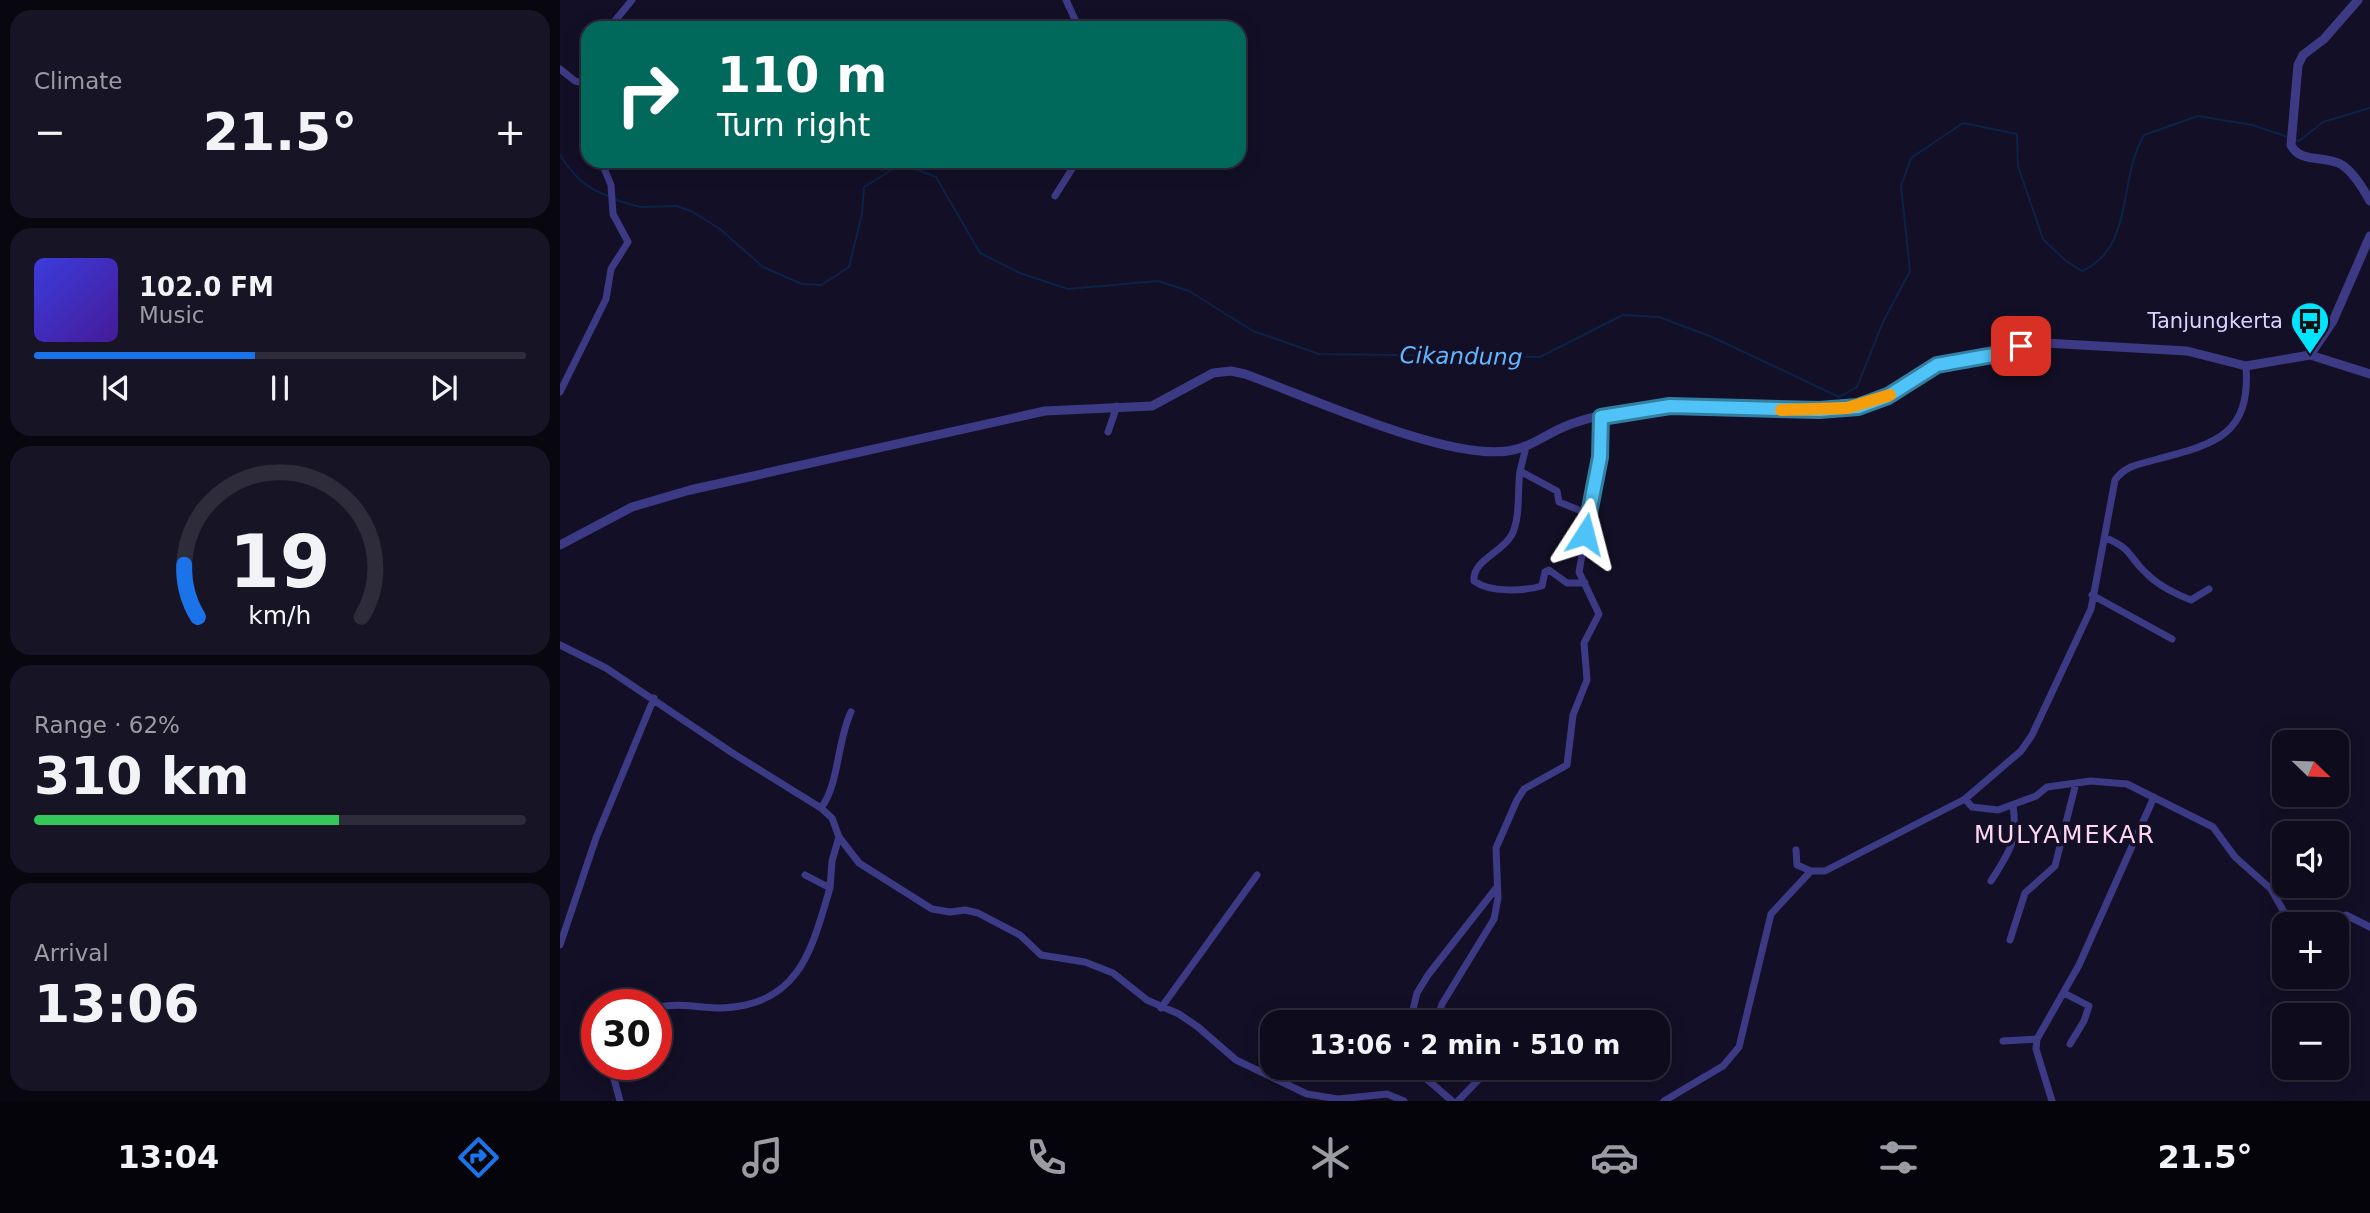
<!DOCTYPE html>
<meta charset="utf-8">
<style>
body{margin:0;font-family:"DejaVu Sans",sans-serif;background:#171425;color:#f1f3f6;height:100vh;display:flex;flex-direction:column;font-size:26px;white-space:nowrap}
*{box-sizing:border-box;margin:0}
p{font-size:23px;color:#9b9ba3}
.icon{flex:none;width:38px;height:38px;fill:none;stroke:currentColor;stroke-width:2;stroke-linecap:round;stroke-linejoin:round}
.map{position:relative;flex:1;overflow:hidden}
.sheet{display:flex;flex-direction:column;gap:10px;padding:10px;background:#08060f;width:560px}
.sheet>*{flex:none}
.hud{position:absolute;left:21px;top:21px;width:665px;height:147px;border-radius:21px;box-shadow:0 4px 18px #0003,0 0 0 2px #2e2b3b;background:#00695c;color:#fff;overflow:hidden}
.needle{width:46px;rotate:113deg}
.controls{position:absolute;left:1712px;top:730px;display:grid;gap:14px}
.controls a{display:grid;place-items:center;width:77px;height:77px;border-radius:14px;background:#0e0b1c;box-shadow:0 4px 18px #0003,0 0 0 2px #2e2b3b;font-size:35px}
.speed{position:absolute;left:21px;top:989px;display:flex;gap:14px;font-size:35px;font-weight:700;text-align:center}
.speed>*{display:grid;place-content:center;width:91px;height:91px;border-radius:50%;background:#0e0b1c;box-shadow:0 4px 18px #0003,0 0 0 2px #2e2b3b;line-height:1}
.speed .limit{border:10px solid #d22;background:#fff;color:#111}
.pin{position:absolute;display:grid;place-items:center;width:60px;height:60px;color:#fff;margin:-30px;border-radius:14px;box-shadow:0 4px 10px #0006}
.me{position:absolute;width:77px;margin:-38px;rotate:9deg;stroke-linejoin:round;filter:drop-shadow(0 0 5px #0008)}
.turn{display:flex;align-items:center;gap:24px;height:147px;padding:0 21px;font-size:32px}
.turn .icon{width:91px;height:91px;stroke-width:2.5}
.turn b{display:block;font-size:49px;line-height:60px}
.big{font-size:52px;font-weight:700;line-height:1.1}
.sheet .card{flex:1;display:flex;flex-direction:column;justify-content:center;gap:10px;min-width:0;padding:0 24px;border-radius:21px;background:#171425}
.sheet .dial{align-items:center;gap:0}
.dial svg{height:182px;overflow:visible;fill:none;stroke:#2e2b3b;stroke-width:7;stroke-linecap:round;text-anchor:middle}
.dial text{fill:#f1f3f6;stroke:none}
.song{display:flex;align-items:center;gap:21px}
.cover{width:84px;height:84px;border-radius:10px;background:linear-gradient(135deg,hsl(240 70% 55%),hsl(260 70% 35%))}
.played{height:7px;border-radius:4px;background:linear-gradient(90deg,#1a73e8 45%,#2e2b3b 45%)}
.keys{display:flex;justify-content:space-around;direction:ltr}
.heat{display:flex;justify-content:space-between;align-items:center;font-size:38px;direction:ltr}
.charge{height:10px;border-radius:5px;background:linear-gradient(90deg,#34c759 62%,#2e2b3b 0)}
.trip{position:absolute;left:700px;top:1010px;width:410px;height:70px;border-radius:21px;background:#0e0b1c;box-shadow:0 4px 18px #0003,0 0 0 2px #2e2b3b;font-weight:700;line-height:70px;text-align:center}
.tab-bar{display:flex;height:112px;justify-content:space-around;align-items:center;background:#06040b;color:#9b9ba3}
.tab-bar .icon{width:49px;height:49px}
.tab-bar .active{color:#1a73e8}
.tab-bar b{font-size:32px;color:#f1f3f6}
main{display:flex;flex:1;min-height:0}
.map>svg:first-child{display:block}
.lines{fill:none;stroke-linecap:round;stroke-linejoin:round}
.stream{stroke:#0c2248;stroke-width:2}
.minor{stroke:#3d3a85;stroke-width:7}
.tertiary{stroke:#3d3a85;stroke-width:9}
.route-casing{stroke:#337fa1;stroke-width:18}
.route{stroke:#4fc3f7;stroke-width:12}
.slow{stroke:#f59e0b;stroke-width:12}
.labels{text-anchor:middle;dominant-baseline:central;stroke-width:7;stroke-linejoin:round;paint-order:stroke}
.poi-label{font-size:21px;fill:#d9d4ff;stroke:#130f26;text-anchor:end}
.water-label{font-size:23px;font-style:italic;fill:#62b6ff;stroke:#130f26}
.quarter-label{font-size:24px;letter-spacing:2px;fill:#ffd6f0;stroke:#130f26}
</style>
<main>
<section class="sheet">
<div class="card"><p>Climate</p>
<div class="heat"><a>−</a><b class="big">21.5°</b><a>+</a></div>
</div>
<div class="card">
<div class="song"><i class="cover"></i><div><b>102.0 FM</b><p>Music</p></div></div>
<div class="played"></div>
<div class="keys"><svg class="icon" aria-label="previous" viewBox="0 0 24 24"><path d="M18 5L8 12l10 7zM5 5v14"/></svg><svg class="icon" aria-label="pause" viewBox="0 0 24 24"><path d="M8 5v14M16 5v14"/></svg><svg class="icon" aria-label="next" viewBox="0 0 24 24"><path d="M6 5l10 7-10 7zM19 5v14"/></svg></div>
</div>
<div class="card dial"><svg viewBox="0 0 100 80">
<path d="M14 69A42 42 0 1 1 86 69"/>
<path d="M14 69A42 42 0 0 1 8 46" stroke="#1a73e8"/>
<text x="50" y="56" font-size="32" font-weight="700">19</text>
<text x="50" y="72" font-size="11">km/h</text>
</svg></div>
<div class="card"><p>Range · 62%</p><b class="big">310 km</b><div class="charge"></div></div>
<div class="card"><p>Arrival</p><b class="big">13:06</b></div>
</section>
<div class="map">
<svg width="1810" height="1101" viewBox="0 0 1810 1101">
<rect width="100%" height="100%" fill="#130f26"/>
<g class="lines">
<path class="stream" d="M 1734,139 L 1739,141 L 1763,122 L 1810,108
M 0,155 C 14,176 24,187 48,196
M 56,200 L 80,207 L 117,206 L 133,212 L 160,229 L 203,267 L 242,284 L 261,285 L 289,267 L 302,214 L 304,187 L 341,164 L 376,177 L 420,253 L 460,273 L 508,289 L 598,281 L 629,291 L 693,331 L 759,354 L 980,357 L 1063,315 L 1099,317 L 1152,337 L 1279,397 L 1297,387 L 1323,322 L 1350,271 L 1341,186 L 1351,158 L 1403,123 L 1457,134 L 1458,166 L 1483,239 L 1506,261 L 1522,271 C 1575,247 1557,182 1584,135 L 1638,116 L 1692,125 L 1728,137"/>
<path class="minor" d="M 506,0 L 519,28
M 49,28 L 72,0
M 0,69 L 15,81 L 28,84
M 495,196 L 517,161
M 0,392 L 46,299 L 51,269 L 68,242 L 53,214 L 51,185 L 41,161
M 548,432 L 557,406
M 966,447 L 960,471 L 997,491 L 999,502 L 1029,514
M 960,471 C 957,490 961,519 951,536 C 941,553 912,561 914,581 C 930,593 964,591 982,586 L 985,572 L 989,570 L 1007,583 L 1025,583
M 1546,538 C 1574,550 1568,557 1587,574 C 1598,585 1617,595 1631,600 L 1649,589
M 1532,595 L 1612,639
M 0,645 L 46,668 L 174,754 L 261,808 L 272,818 L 279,837 L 299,863 L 372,909 L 390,912 L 405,910 L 418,913 L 460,935 L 481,955 L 525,962 L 553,973 L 587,1000 L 619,1014 L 638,1027 L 676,1060 L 747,1094 L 778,1099 L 827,1094 L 844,1101
M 1405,799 L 1412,807 L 1438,810 L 1476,796 L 1487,787 L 1531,781 L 1567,784 L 1653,827 L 1675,857 L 1711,889 L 1724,912 L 1745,924
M 261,808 C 279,785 277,741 291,712
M 1236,850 L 1237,865 L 1251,871 L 1265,871 L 1405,799 L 1461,751 L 1472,735 L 1531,609 L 1555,480 C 1566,465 1580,464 1598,459 C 1655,444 1691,435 1686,366
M 245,875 L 270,888 L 272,861 L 279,837
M 1431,881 C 1450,851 1458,841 1453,805
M 1754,924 L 1786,915 L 1810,927
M 1450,940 L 1465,893 L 1495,866 L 1516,783
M 0,945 L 36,838 L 94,698
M 1504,993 L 1529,1006 L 1524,1021 L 1510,1044
M 96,1008 C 116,1002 140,1008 161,1008 C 239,1005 251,952 270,888
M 601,1008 L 697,875
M 850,1022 L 857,993 L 868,975 L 937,887
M 876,1022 L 882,1004 L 934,919 L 938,898 L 936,848 L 957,800 L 964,789 L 1007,765 L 1013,715 L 1027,680 L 1024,643 L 1039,614 L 1019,572 L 1039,457 L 1041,417
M 1443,1041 L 1477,1039
M 58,1064 L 54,1079 L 60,1101
M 854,1068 L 892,1101
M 898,1101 L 923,1075 L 914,1068
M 1104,1101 L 1163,1066 L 1179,1047 L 1211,914 L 1251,871
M 1492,1101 L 1476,1049 L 1477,1039 L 1519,965 L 1594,797"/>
<path class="tertiary" d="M 1798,0 L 1764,39 L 1743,55 L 1738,65 L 1731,145 C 1740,164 1767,155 1782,165 C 1793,172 1804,190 1810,201
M 1750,355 L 1773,321 L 1810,236
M 0,545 L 72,507 L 130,490 L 485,411 L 592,406 L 653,373 L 671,371 L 685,374 C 749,397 885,460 948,451 C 973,447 988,432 1011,424 C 1041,413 1078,409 1110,406 L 1259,410 L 1298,407 L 1328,396 L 1377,365 L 1485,343 L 1627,351 L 1686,366 L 1750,355 L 1810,374"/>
</g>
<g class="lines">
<g class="route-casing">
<path id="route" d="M 1025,534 L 1040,457 L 1041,417 L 1110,406 L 1259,410 L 1298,407 L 1328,396 L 1377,365 L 1433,355 L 1461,346"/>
</g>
<use href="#route" class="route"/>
<path class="slow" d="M 1221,410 L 1287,408 L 1330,395"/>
</g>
<defs>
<g id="bus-pin" transform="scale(2.0125)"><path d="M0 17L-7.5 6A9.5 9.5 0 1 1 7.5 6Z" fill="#00e5ff" stroke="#130f26"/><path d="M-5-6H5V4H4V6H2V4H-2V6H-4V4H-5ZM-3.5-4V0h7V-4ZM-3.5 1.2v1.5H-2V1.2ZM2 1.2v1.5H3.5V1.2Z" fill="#111"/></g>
</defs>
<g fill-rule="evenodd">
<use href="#bus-pin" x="1750" y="321"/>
</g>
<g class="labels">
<g class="poi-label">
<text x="1723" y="321">Tanjungkerta</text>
</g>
<g class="water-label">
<text transform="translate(901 356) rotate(1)">Cikandung</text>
</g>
<g class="quarter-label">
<text x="1505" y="835">MULYAMEKAR</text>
</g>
</g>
</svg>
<div class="controls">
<a><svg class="needle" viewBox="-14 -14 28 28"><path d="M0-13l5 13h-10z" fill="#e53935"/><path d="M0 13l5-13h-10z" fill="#9b9ba3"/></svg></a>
<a><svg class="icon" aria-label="sound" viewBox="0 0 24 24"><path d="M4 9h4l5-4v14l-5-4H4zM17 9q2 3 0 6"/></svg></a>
<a>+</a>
<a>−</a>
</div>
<div class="speed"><div class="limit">30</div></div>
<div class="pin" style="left:1461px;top:346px;background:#d93025"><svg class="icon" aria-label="arrive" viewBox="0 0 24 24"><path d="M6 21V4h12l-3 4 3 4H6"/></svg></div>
<svg class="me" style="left:1025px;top:534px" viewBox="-20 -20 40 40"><path d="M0-17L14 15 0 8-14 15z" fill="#4fc3f7" stroke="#fff" stroke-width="4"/></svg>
<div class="trip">13:06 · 2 min · 510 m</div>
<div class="hud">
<div class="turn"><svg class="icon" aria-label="right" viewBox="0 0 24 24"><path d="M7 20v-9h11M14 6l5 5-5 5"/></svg><div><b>110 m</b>Turn right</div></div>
</div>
</div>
</main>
<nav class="tab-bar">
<b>13:04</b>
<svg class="icon active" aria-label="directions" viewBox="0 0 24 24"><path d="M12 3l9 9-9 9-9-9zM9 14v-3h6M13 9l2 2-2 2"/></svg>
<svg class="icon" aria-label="music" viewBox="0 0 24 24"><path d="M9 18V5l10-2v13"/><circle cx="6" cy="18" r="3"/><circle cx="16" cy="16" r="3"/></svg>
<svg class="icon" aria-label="phone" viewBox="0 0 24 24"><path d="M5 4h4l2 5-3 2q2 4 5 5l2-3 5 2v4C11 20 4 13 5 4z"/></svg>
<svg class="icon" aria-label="climate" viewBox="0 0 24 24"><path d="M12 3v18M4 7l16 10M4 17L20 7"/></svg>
<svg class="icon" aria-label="car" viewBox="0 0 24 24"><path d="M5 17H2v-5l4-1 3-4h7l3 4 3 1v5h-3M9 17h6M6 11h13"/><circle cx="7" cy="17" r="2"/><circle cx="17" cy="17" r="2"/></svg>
<svg class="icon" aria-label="filters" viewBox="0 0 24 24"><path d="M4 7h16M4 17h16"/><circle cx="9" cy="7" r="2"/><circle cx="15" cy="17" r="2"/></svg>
<b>21.5°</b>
</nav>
